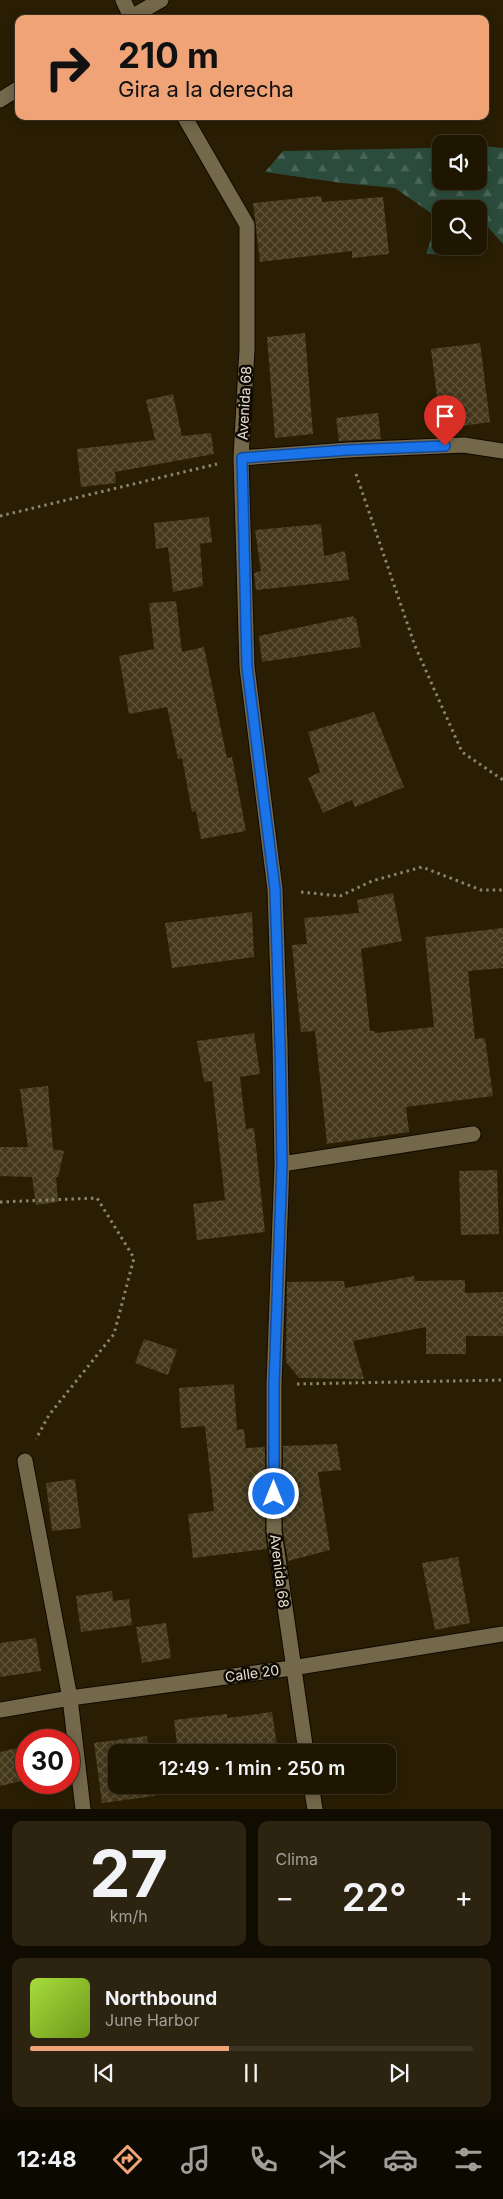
<!DOCTYPE html>
<html lang="es">
<meta charset="utf-8">
<style>
body{margin:0;font-family:Inter,sans-serif;background:#2c2311;color:#f1f3f6;height:100vh;display:flex;flex-direction:column;font-size:19px;white-space:nowrap}
*{box-sizing:border-box;margin:0}
p{font-size:16px;color:#a19f99}
.icon{flex:none;width:28px;height:28px;fill:none;stroke:currentColor;stroke-width:2;stroke-linecap:round;stroke-linejoin:round}
.map{position:relative;height:1809px;overflow:hidden}
.sheet{display:flex;flex-direction:column;gap:12px;padding:12px;background:#110c01;flex:1}
.sheet>*{flex:none}
.guide{position:absolute;left:15px;top:15px;width:474px;height:105px;border-radius:10px;box-shadow:0 2px 12px #0003,0 0 0 1px #3c3524;background:#efa377;color:#111;overflow:hidden}
.tools{position:absolute;left:432px;top:135px;display:grid;gap:10px}
.tools a{display:grid;place-items:center;width:55px;height:55px;border-radius:10px;background:#1f1602;box-shadow:0 2px 12px #0003,0 0 0 1px #3c3524;font-size:25px}
.speed{position:absolute;left:15px;top:1729px;display:flex;gap:10px;font-size:25px;font-weight:700;text-align:center}
.speed>*{display:grid;place-content:center;width:65px;height:65px;border-radius:50%;background:#1f1602;box-shadow:0 2px 12px #0003,0 0 0 1px #3c3524;line-height:1}
.speed .limit{border:8px solid #d22;background:#fff;color:#111}
.pin{position:absolute;display:grid;place-items:center;width:42px;height:42px;color:#fff;margin:-51px -21px;border-radius:50% 50% 50% 0;rotate:-45deg;box-shadow:0 0 5px #0007}
.pin .icon{rotate:45deg}
.me{position:absolute;width:55px;margin:-28px;rotate:0deg;stroke-linejoin:round;filter:drop-shadow(0 0 4px #0008)}
.turn{display:flex;align-items:center;gap:18px;height:105px;padding:0 20px;font-size:22px}
.turn .icon{width:65px;height:65px;stroke-width:2.5}
.turn b{display:block;font-size:35px;line-height:42px}
.big{font-size:38px;font-weight:600;line-height:1.1}
.sheet .tile{flex:1;display:flex;flex-direction:column;justify-content:center;gap:8px;min-width:0;padding:0 18px;border-radius:10px;background:#2c2311}
.sheet .dial{align-items:center;gap:0}
.dial b{font-size:65px;line-height:1}
.song{display:flex;align-items:center;gap:15px}
.cover{width:60px;height:60px;border-radius:8px;background:linear-gradient(135deg,hsl(80 70% 55%),hsl(80 70% 35%))}
.played{height:5px;border-radius:2px;background:linear-gradient(90deg,#efa377 45%,#3c3524 45%)}
.keys{display:flex;justify-content:space-around;direction:ltr}
.heat{display:flex;justify-content:space-between;align-items:center;font-size:28px;direction:ltr}
.sheet .tiles{flex:1;display:grid;gap:12px;grid-template-columns:1fr 1fr}
.tile:last-child{grid-column:span 2}
.trip{position:absolute;left:108px;top:1744px;width:288px;height:50px;border-radius:10px;background:#1f1602;box-shadow:0 2px 12px #0003,0 0 0 1px #3c3524;font-weight:600;line-height:50px;text-align:center}
.menu{display:flex;height:80px;justify-content:space-around;align-items:center;background:#0c0901;color:#a19f99}
.menu .icon{width:35px;height:35px}
.menu .selected{color:#efa377}
.menu b{font-size:22px;color:#f1f3f6}
.map>svg:first-child{display:block}
.forest{fill:url(#forest-firs)}
.building{fill:url(#building-cross-hatch)}
.lines{fill:none;stroke-linecap:round;stroke-linejoin:round}
.service-casing{stroke:#110800;stroke-width:17}
.minor-casing{stroke:#110800;stroke-width:17}
.path{stroke:#8c836d;stroke-width:3;stroke-dasharray:2.5 4;stroke-linecap:butt}
.service{stroke:#74684b;stroke-width:15}
.minor{stroke:#74684b;stroke-width:15}
.route-casing{stroke:#114b97;stroke-width:12}
.route{stroke:#1a73e8;stroke-width:9}
.labels{text-anchor:middle;dominant-baseline:central;stroke-width:5;stroke-linejoin:round;paint-order:stroke}
.street-label{font-size:14px;fill:#e8e1d1;stroke:#0d0902}
</style>
<div class="map">
<svg width="503" height="1809" viewBox="0 0 503 1809">
<defs>
<pattern id="forest-firs" width="22" height="20" patternUnits="userSpaceOnUse" patternTransform="scale(1.25)"><rect width="22" height="20" fill="#2b4c3d"/><path d="M5 1l3.5 6h-7zM16 11l3.5 6h-7z" fill="#4a6658"/></pattern>
<pattern id="building-cross-hatch" width="8" height="8" patternUnits="userSpaceOnUse" patternTransform="scale(1.25)"><rect width="8" height="8" fill="#44381b"/><path d="M0 0l8 8M0 8l8-8" fill="none" stroke="#5f543b"/></pattern>
</defs>
<rect width="100%" height="100%" fill="#291e03"/>
<path class="forest" d="M 483,146 L 503,148 L 503,244 L 486,225 L 479,232 L 479,209 L 441,209 L 441,246 L 466,246 L 458,255 L 426,254 L 438,218 L 395,188 L 342,183 L 265,172 L 283,151 L 433,148 L 441,149 L 441,181 L 479,181 L 479,168 L 485,174 Z"/>
<path class="building" d="M 321,196 L 322,202 L 383,197 L 389,254 L 352,258 L 352,251 L 260,262 L 253,203 Z
M 305,333 L 313,434 L 275,438 L 267,337 Z
M 480,343 L 490,422 L 441,429 L 431,349 Z
M 173,394 L 182,436 L 211,433 L 214,454 L 115,472 L 116,483 L 81,487 L 77,449 L 155,440 L 146,400 Z
M 378,413 L 381,439 L 339,441 L 336,418 Z
M 209,517 L 212,542 L 200,544 L 203,586 L 173,592 L 168,547 L 156,549 L 154,523 Z
M 321,524 L 324,556 L 345,551 L 349,580 L 256,590 L 254,573 L 261,571 L 255,530 Z
M 176,601 L 182,652 L 204,647 L 227,758 L 232,757 L 246,831 L 201,839 L 196,811 L 192,812 L 182,758 L 178,759 L 167,707 L 129,714 L 119,656 L 154,649 L 149,603 Z
M 353,616 L 354,618 L 356,618 L 361,647 L 262,662 L 259,636 Z
M 374,712 L 404,787 L 355,807 L 352,800 L 323,813 L 308,778 L 320,772 L 308,732 Z
M 393,893 L 402,941 L 361,949 L 370,1031 L 375,1031 L 375,1033 L 434,1027 L 425,937 L 503,928 L 503,968 L 468,971 L 475,1039 L 485,1038 L 493,1096 L 406,1107 L 409,1132 L 327,1144 L 315,1031 L 301,1032 L 292,945 L 307,944 L 304,918 L 359,913 L 357,900 Z
M 252,912 L 254,957 L 172,968 L 165,923 Z
M 254,1033 L 260,1074 L 240,1077 L 246,1129 L 254,1128 L 265,1232 L 197,1240 L 193,1204 L 225,1200 L 212,1081 L 204,1082 L 197,1041 Z
M 48,1086 L 53,1149 L 64,1151 L 58,1177 L 56,1177 L 58,1202 L 36,1205 L 32,1177 L 0,1176 L 0,1147 L 28,1147 L 20,1089 Z
M 497,1170 L 499,1234 L 461,1235 L 459,1171 Z
M 414,1276 L 415,1281 L 465,1280 L 465,1293 L 503,1292 L 503,1336 L 466,1336 L 466,1354 L 426,1354 L 426,1327 L 353,1341 L 364,1379 L 299,1378 L 286,1362 L 287,1282 L 344,1281 L 345,1288 Z
M 144,1339 L 177,1350 L 168,1375 L 135,1363 Z
M 234,1384 L 237,1430 L 244,1429 L 246,1448 L 265,1447 L 265,1531 L 267,1549 L 193,1558 L 188,1514 L 214,1511 L 205,1426 L 181,1428 L 179,1388 Z
M 337,1444 L 341,1470 L 318,1472 L 330,1550 L 288,1561 L 283,1530 L 283,1446 Z
M 75,1479 L 81,1528 L 52,1531 L 46,1483 Z
M 458,1557 L 470,1623 L 435,1630 L 422,1563 Z
M 112,1591 L 113,1601 L 129,1599 L 132,1625 L 81,1632 L 76,1596 Z
M 166,1623 L 171,1658 L 142,1663 L 136,1627 Z
M 36,1638 L 41,1671 L 0,1677 L 0,1643 Z
M 272,1712 L 278,1752 L 178,1752 L 174,1720 L 227,1714 L 227,1718 Z
M 147,1736 L 149,1752 L 116,1752 L 116,1785 L 154,1785 L 155,1796 L 102,1803 L 94,1743 Z
M 21,1747 L 26,1761 L 26,1780 L 0,1786 L 0,1752 Z"/>
<g class="lines">
<g class="service-casing">
<path id="service" d="M 70,1698 L 83,1809"/>
</g>
<g class="minor-casing">
<path id="minor" d="M 123,0 L 132,19
M 128,19 L 161,0
M 0,100 L 19,88
M 184,116 L 247,225 L 247,349 L 241,458 L 247,667 L 275,889 L 280,1043 L 282,1164 L 274,1384 L 274,1531 L 306,1752
M 241,458 L 348,450 L 464,445 L 503,451
M 282,1164 L 473,1134
M 25,1461 L 70,1698
M 0,1710 L 70,1698 L 292,1668 L 503,1634
M 311,1785 L 315,1809"/>
</g>
<path class="path" d="M 356,474 L 415,646 L 462,752 L 503,780
M 0,516 L 217,464
M 301,892 L 340,896 L 372,881 L 422,867 L 481,890 L 503,890
M 0,1202 L 97,1198 L 134,1258 L 114,1334 L 49,1415 L 36,1439
M 297,1384 L 503,1380"/>
<use href="#service" class="service"/>
<use href="#minor" class="minor"/>
</g>
<g class="lines">
<g class="route-casing">
<path id="route" d="M 274,1494 L 274,1384 L 282,1164 L 280,1044 L 275,889 L 247,667 L 242,458 L 348,450 L 445,446"/>
</g>
<use href="#route" class="route"/>
</g>
<g class="labels">
<g class="street-label">
<text transform="translate(244 403) rotate(-87)">Avenida 68</text>
<text transform="translate(280 1571) rotate(83)">Avenida 68</text>
<text transform="translate(252 1673) rotate(-8)">Calle 20</text>
</g>
</g>
</svg>
<div class="tools">
<a><svg class="icon" aria-label="sound" viewBox="0 0 24 24"><path d="M4 9h4l5-4v14l-5-4H4zM17 9q2 3 0 6"/></svg></a>
<a><svg class="icon" aria-label="search" viewBox="0 0 24 24"><circle cx="10" cy="10" r="6"/><path d="M15 15l6 6"/></svg></a>
</div>
<div class="speed"><div class="limit">30</div></div>
<div class="pin" style="left:445px;top:446px;background:#d93025"><svg class="icon" aria-label="arrive" viewBox="0 0 24 24"><path d="M6 21V4h12l-3 4 3 4H6"/></svg></div>
<svg class="me" style="left:274px;top:1494px" viewBox="-20 -20 40 40"><circle r="17" fill="#1a73e8" stroke="#fff" stroke-width="3"/><path d="M0-11L8 9 0 5-8 9z" fill="#fff"/></svg>
<div class="trip">12:49 · 1 min · 250 m</div>
<div class="guide">
<div class="turn"><svg class="icon" aria-label="right" viewBox="0 0 24 24"><path d="M7 20v-9h11M14 6l5 5-5 5"/></svg><div><b>210 m</b>Gira a la derecha</div></div>
</div>
</div>
<section class="sheet">
<div class="tiles">
<div class="tile dial"><b>27</b><p>km/h</p></div>
<div class="tile"><p>Clima</p>
<div class="heat"><a>−</a><b class="big">22°</b><a>+</a></div>
</div>
<div class="tile">
<div class="song"><i class="cover"></i><div><b>Northbound</b><p>June Harbor</p></div></div>
<div class="played"></div>
<div class="keys"><svg class="icon" aria-label="previous" viewBox="0 0 24 24"><path d="M18 5L8 12l10 7zM5 5v14"/></svg><svg class="icon" aria-label="pause" viewBox="0 0 24 24"><path d="M8 5v14M16 5v14"/></svg><svg class="icon" aria-label="next" viewBox="0 0 24 24"><path d="M6 5l10 7-10 7zM19 5v14"/></svg></div>
</div>
</div>
</section>
<nav class="menu">
<b>12:48</b>
<svg class="icon selected" aria-label="directions" viewBox="0 0 24 24"><path d="M12 3l9 9-9 9-9-9zM9 14v-3h6M13 9l2 2-2 2"/></svg>
<svg class="icon" aria-label="music" viewBox="0 0 24 24"><path d="M9 18V5l10-2v13"/><circle cx="6" cy="18" r="3"/><circle cx="16" cy="16" r="3"/></svg>
<svg class="icon" aria-label="phone" viewBox="0 0 24 24"><path d="M5 4h4l2 5-3 2q2 4 5 5l2-3 5 2v4C11 20 4 13 5 4z"/></svg>
<svg class="icon" aria-label="climate" viewBox="0 0 24 24"><path d="M12 3v18M4 7l16 10M4 17L20 7"/></svg>
<svg class="icon" aria-label="car" viewBox="0 0 24 24"><path d="M5 17H2v-5l4-1 3-4h7l3 4 3 1v5h-3M9 17h6M6 11h13"/><circle cx="7" cy="17" r="2"/><circle cx="17" cy="17" r="2"/></svg>
<svg class="icon" aria-label="filters" viewBox="0 0 24 24"><path d="M4 7h16M4 17h16"/><circle cx="9" cy="7" r="2"/><circle cx="15" cy="17" r="2"/></svg>
</nav>
